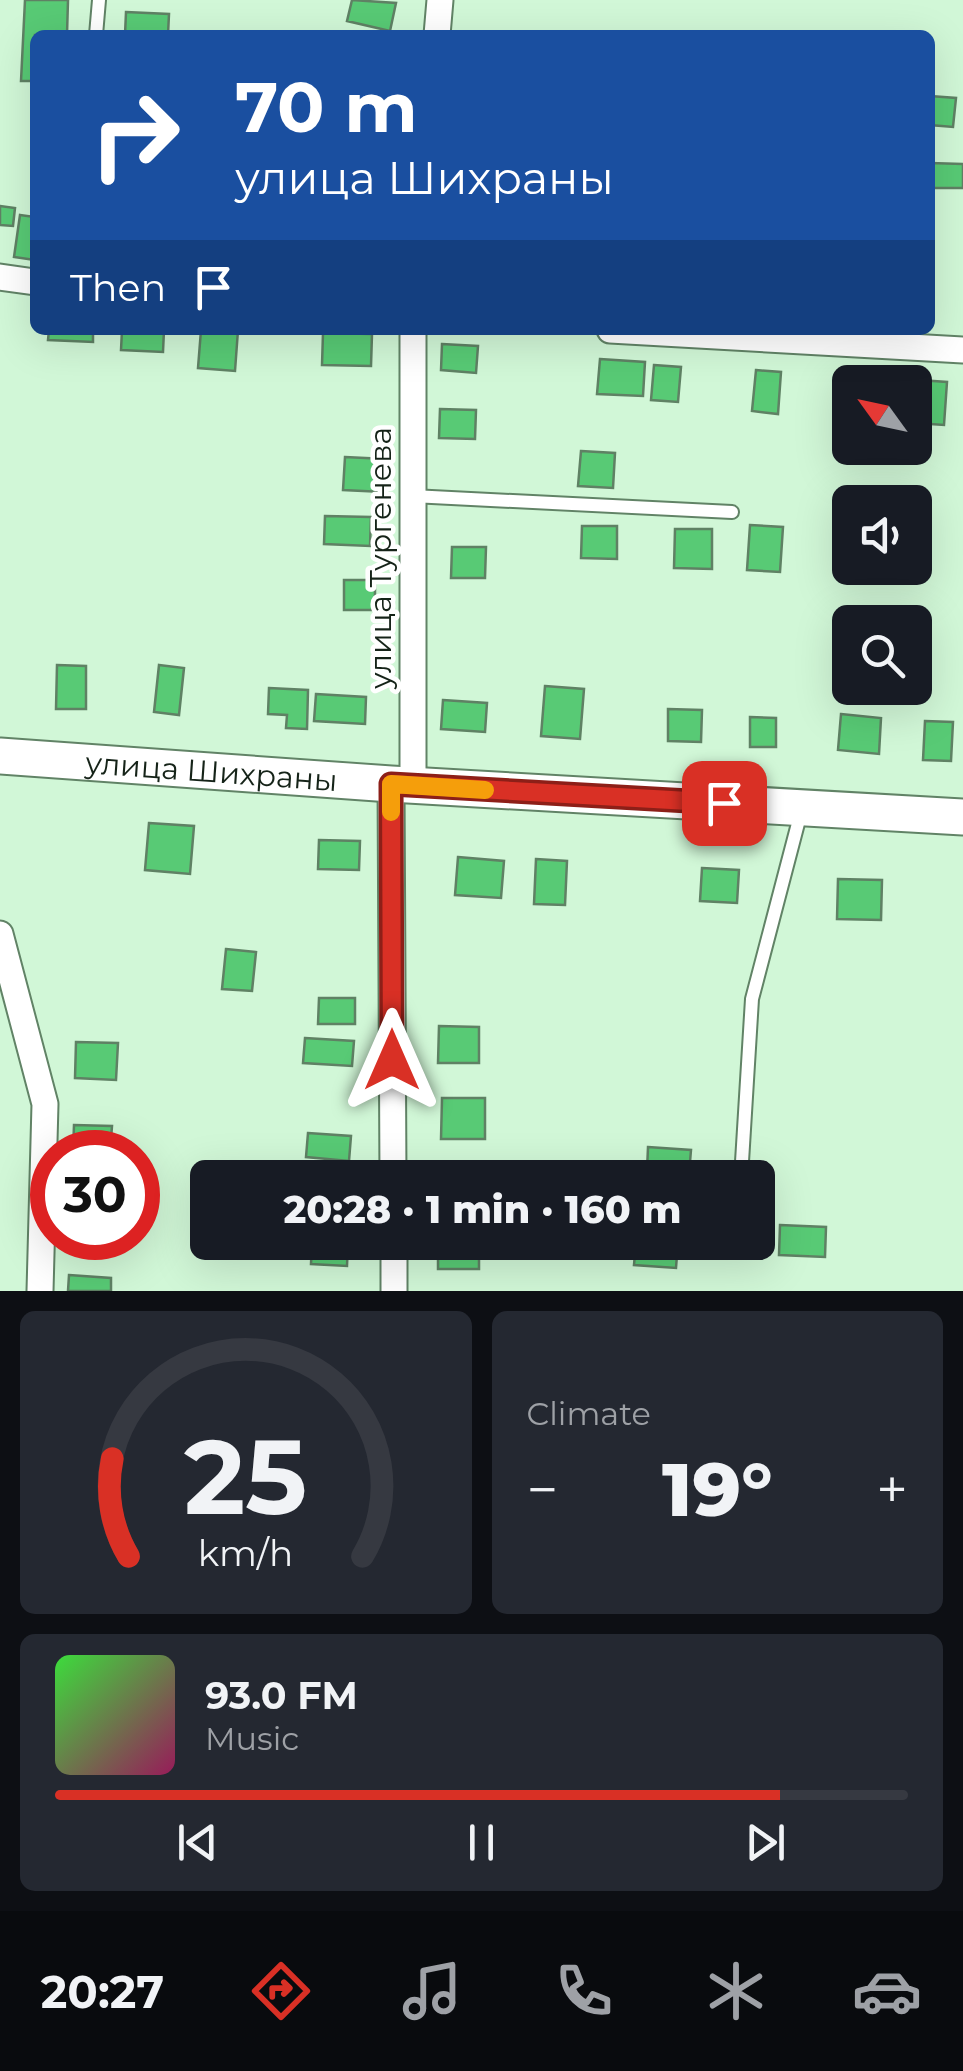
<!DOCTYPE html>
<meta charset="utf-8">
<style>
body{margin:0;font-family:Montserrat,sans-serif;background:#242831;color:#f1f3f6;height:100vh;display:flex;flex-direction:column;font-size:38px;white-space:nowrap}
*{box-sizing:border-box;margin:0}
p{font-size:32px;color:#9ea1a6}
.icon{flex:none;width:55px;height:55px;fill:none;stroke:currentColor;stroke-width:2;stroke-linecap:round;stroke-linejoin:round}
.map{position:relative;height:1291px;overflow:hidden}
.panel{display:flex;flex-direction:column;gap:20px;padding:20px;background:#0d0f14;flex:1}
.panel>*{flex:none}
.hud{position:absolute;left:30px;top:30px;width:905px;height:305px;border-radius:15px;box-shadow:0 10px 40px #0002;background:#1a4fa0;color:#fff;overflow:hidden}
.needle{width:65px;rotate:303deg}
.controls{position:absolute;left:832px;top:365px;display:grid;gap:20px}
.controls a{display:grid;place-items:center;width:100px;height:100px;border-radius:15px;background:#171b24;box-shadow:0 10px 40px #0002;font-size:50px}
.speed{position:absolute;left:30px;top:1130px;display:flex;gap:20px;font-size:50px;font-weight:700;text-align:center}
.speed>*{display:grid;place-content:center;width:130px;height:130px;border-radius:50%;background:#171b24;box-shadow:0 10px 40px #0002;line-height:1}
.speed .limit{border:15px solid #d22;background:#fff;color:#111}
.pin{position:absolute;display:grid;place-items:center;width:85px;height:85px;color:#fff;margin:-42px;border-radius:20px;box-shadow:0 5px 15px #0006}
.me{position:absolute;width:110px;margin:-55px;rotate:0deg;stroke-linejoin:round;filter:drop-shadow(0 0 8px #0008)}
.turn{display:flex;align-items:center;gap:35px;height:210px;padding:0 40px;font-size:45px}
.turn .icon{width:130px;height:130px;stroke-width:2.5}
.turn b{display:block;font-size:70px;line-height:85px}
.then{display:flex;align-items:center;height:95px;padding:0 40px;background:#0003;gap:20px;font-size:38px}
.big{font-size:75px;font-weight:800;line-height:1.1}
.panel .widget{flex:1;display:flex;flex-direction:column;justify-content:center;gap:15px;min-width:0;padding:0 35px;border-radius:15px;background:#242831}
.panel .dial{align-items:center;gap:0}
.dial svg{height:260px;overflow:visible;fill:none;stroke:#363941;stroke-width:7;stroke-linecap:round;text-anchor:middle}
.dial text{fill:#f1f3f6;stroke:none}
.song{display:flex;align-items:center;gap:30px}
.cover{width:120px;height:120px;border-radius:15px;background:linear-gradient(135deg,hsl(120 70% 55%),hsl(330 70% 35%))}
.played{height:10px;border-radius:5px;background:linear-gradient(90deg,#d93025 85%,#363941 85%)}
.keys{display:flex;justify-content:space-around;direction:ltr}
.heat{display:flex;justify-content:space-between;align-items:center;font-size:55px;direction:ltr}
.panel .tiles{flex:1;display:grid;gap:20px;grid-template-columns:1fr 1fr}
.widget:last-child{grid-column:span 2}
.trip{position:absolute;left:190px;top:1160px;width:585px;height:100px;border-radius:15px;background:#171b24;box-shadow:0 10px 40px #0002;font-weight:800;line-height:100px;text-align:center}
.tab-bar{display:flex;height:160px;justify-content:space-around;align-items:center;background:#090b0e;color:#9ea1a6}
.tab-bar .icon{width:70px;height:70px}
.tab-bar .on{color:#d93025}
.tab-bar b{font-size:45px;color:#f1f3f6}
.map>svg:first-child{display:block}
.building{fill:#58ca75;stroke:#5f8164;stroke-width:2.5}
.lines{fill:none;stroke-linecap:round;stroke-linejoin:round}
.lane-casing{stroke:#618366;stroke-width:16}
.street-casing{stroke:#618366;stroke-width:29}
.secondary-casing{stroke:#618366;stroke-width:39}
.lane{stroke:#fff;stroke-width:12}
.street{stroke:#fff;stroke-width:25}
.secondary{stroke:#fff;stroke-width:35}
.route-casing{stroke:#8d1f18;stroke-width:25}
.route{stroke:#d93025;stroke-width:18}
.slow{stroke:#f59e0b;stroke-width:18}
.labels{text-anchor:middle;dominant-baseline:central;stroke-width:9;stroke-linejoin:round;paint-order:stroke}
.street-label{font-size:30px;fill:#152318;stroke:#fff}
</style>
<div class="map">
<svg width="963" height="1291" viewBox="0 0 963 1291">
<rect width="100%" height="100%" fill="#d1f7d7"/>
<path class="building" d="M 25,0 L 68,0 L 67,35 L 35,35 L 35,81 L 21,81 Z
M 352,0 L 396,3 L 390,31 L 347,21 Z
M 126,12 L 169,14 L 168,35 L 125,35 Z
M 930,96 L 956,98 L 953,127 L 930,125 Z
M 930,163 L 963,164 L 963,188 L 930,188 Z
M 0,206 L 15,208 L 13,226 L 0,225 Z
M 20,215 L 35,217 L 35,260 L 14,257 Z
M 49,330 L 93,330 L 93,342 L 48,340 Z
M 122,330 L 164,330 L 163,352 L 121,350 Z
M 201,330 L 238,330 L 235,371 L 198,368 Z
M 323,333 L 372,334 L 371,366 L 322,365 Z
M 442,344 L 478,346 L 476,373 L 441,370 Z
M 600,359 L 645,362 L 643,396 L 597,394 Z
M 654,365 L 681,367 L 678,402 L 651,400 Z
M 756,370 L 781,372 L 778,414 L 752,411 Z
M 919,380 L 947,382 L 944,425 L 916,423 Z
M 440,409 L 476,410 L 475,439 L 439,438 Z
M 581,451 L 615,453 L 613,488 L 578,486 Z
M 345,457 L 385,459 L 383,492 L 343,490 Z
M 325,516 L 371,517 L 370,546 L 324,544 Z
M 750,525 L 783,527 L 780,572 L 747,570 Z
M 582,526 L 617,526 L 617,559 L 581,558 Z
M 675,529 L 712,529 L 712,569 L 674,568 Z
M 452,547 L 486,547 L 485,578 L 451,578 Z
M 344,580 L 375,580 L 375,610 L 344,610 Z
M 57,665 L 86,666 L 86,709 L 56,709 Z
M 159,665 L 184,668 L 179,715 L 154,712 Z
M 545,686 L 584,689 L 580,739 L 541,736 Z
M 269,688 L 308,690 L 307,729 L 286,728 L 287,715 L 268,714 Z
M 316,694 L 366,697 L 365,724 L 314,721 Z
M 443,700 L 487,703 L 485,732 L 441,729 Z
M 668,709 L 702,710 L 701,742 L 668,741 Z
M 841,714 L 881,718 L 879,754 L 838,750 Z
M 750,717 L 776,718 L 776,747 L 750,747 Z
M 925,721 L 953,722 L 951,761 L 923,760 Z
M 149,823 L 194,826 L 190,874 L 145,870 Z
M 319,840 L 360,841 L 359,870 L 318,869 Z
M 458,857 L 504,861 L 501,898 L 455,895 Z
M 536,859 L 567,861 L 565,905 L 534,904 Z
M 702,868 L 739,870 L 737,903 L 700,901 Z
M 838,879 L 882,880 L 881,920 L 837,919 Z
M 226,949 L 256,952 L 252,991 L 222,989 Z
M 319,998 L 355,998 L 355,1024 L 318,1024 Z
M 439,1026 L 479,1027 L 479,1063 L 438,1063 Z
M 305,1038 L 354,1041 L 352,1066 L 303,1063 Z
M 76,1042 L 118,1043 L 116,1080 L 75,1078 Z
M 442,1098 L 485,1098 L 485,1139 L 441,1139 Z
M 74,1125 L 112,1126 L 110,1152 L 73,1152 Z
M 308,1133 L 351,1136 L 349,1161 L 306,1157 Z
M 648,1147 L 691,1150 L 689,1174 L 647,1171 Z
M 780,1225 L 826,1227 L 825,1257 L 779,1255 Z
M 312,1242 L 348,1242 L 347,1266 L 311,1264 Z
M 438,1242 L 479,1242 L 479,1269 L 438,1269 Z
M 636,1242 L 678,1242 L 676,1268 L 634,1265 Z
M 69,1275 L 111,1278 L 111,1291 L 68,1291 Z"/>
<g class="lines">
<g class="lane-casing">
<path id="lane" d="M 96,35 L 99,0
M 412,496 L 732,512
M 741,1178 L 752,999 L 801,812"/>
</g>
<g class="street-casing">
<path id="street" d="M 437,35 L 440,0
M 0,277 L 35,282
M 413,330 L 413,786
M 610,330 L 963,350
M 391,784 L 393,1178
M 0,934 L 45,1104 L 40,1291
M 394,1242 L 394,1291"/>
</g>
<g class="secondary-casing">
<g id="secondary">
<path id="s1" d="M 0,756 L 391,784 L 963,817"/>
</g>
</g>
<use href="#lane" class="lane"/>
<use href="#street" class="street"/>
<use href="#secondary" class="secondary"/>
</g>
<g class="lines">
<g class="route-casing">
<path id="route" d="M 392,1060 L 391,784 L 724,803"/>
</g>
<use href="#route" class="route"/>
<path class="slow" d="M 391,812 L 391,784 L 485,790"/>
</g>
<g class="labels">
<g class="street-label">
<text transform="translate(380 558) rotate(-90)">улица Тургенева</text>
<text stroke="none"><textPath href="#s1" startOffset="212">улица Шихраны</textPath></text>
</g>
</g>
</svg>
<div class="controls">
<a><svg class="needle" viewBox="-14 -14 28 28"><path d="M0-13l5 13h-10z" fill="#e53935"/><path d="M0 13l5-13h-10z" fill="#9ea1a6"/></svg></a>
<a><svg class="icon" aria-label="sound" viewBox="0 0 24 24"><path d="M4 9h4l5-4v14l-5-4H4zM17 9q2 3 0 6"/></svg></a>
<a><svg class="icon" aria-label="search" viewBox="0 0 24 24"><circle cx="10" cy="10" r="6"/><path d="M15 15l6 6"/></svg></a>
</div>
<div class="speed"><div class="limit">30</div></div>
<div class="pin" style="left:724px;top:803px;background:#d93025"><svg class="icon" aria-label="arrive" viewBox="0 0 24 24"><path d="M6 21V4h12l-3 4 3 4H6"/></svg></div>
<svg class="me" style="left:392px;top:1060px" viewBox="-20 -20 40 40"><path d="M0-17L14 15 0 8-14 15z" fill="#d93025" stroke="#fff" stroke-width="4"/></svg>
<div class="trip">20:28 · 1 min · 160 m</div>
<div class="hud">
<div class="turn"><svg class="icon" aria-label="right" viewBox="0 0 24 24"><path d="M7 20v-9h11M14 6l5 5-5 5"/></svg><div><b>70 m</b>улица Шихраны</div></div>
<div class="then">Then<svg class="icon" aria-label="arrive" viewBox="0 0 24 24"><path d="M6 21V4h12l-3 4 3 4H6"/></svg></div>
</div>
</div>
<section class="panel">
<div class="tiles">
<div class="widget dial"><svg viewBox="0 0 100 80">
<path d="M14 69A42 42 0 1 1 86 69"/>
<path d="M14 69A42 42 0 0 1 9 39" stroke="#d93025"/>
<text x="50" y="56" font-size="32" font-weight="700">25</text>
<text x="50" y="72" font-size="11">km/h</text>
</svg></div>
<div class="widget"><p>Climate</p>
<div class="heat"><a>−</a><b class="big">19°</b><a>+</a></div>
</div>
<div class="widget">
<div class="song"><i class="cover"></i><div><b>93.0 FM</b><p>Music</p></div></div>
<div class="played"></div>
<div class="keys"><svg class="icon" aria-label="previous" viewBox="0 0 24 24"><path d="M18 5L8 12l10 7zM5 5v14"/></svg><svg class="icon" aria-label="pause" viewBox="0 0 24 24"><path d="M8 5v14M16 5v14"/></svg><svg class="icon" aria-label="next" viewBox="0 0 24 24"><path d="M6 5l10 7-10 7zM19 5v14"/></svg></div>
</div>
</div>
</section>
<nav class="tab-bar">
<b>20:27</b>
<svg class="icon on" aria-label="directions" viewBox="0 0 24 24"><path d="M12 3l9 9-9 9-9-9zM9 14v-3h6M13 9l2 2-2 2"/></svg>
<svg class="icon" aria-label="music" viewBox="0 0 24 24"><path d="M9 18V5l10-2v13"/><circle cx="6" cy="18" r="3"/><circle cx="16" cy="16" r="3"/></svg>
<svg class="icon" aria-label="phone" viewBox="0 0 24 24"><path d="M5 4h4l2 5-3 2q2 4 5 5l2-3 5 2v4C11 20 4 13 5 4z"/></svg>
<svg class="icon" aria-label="climate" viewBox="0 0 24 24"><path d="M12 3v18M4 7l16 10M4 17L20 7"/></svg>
<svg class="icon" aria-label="car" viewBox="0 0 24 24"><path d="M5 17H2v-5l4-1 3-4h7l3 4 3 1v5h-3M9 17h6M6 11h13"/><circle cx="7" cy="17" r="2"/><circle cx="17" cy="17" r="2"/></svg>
</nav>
